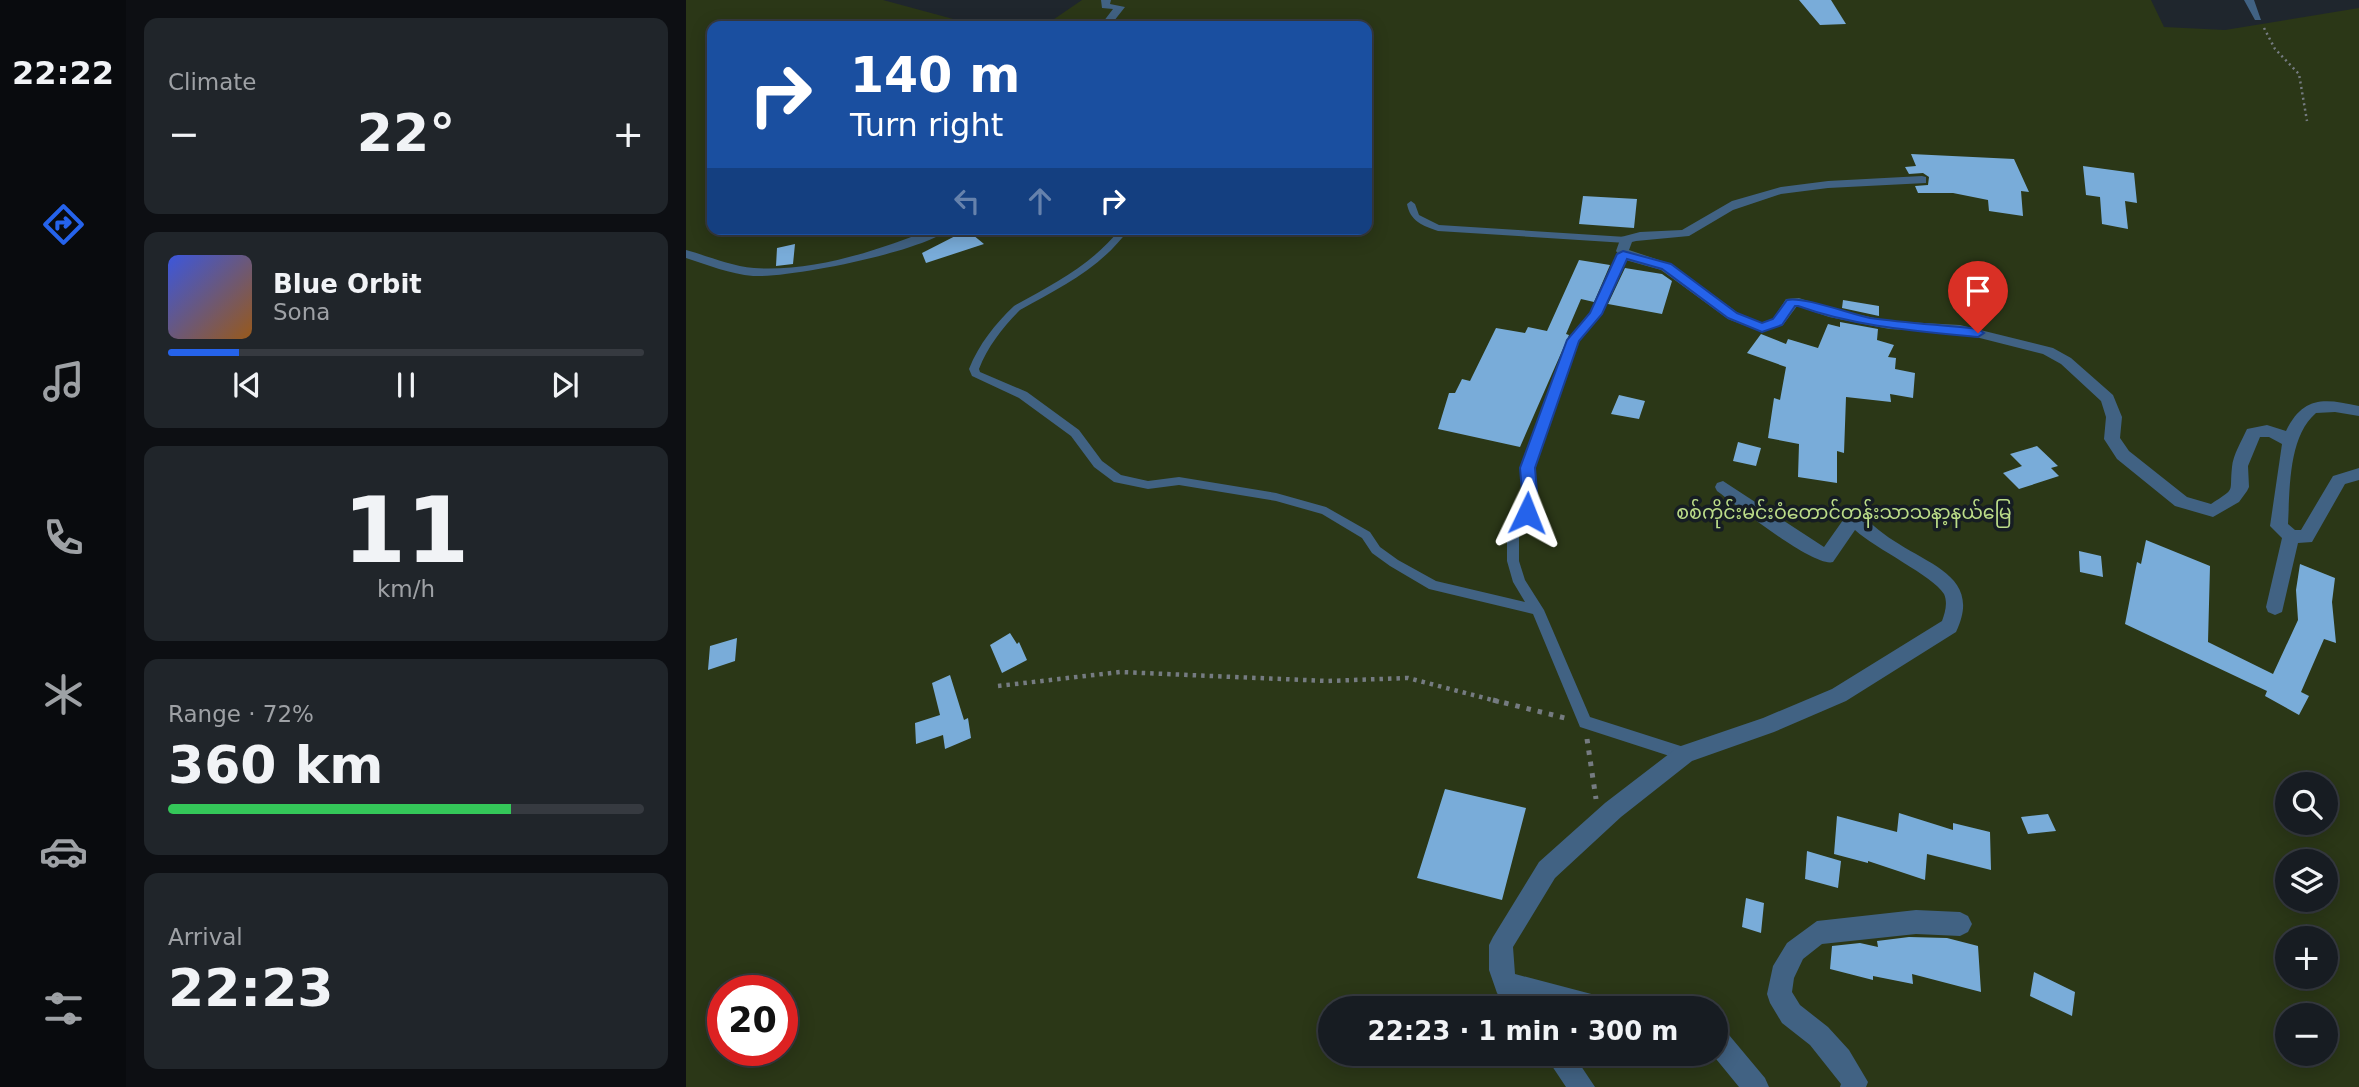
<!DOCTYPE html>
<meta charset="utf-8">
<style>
body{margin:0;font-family:"DejaVu Sans","Noto Sans Myanmar",sans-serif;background:#20252a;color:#f1f3f6;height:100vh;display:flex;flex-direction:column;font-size:26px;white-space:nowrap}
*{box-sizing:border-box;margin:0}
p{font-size:23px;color:#9ea1a5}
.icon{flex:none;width:38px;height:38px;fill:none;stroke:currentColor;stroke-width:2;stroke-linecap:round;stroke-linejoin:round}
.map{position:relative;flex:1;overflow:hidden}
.sheet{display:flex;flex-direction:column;gap:18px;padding:18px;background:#0d0f13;width:560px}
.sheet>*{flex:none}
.top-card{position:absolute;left:21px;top:21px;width:665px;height:214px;border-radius:14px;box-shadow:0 4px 18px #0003,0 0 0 2px #363a40;background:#1a4fa0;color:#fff;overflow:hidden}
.buttons{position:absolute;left:1589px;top:772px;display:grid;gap:14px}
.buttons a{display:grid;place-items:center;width:63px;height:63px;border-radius:50%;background:#171c22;box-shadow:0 4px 18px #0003,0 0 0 2px #363a40;font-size:35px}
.speed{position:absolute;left:21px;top:975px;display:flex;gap:14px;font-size:35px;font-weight:700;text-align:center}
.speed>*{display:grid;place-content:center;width:91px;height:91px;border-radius:50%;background:#171c22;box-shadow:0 4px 18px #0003,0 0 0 2px #363a40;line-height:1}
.speed .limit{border:10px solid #d22;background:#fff;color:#111}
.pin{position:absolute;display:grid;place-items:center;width:60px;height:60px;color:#fff;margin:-72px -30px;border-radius:50% 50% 50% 0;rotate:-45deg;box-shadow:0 0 7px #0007}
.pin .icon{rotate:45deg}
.me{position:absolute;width:77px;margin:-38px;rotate:2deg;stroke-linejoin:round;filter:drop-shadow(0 0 5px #0008)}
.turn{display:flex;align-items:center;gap:24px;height:147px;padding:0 28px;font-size:32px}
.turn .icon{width:91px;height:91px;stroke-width:2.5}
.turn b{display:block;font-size:49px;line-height:60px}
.lanes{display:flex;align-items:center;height:66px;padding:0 28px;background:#0003;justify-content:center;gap:35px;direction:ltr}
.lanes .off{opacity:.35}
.big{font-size:52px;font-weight:700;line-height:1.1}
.sheet .tile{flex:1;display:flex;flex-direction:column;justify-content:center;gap:10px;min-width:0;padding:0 24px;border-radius:14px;background:#20252a}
.sheet .dial{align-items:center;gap:0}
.dial b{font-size:91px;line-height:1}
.song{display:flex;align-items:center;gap:21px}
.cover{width:84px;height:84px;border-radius:10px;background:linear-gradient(135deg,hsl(230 70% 55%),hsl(30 70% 35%))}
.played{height:7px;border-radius:4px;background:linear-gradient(90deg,#2563eb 15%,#363a40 15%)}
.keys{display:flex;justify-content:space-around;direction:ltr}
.heat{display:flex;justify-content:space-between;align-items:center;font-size:38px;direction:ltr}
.charge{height:10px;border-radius:5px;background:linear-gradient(90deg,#34c759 72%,#363a40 0)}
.trip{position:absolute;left:632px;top:996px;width:410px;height:70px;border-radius:35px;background:#171c22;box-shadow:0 4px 18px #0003,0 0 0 2px #363a40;font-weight:700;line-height:70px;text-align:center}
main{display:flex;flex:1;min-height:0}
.menu{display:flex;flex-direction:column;width:126px;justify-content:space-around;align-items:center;background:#090b0e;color:#9ea1a5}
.menu .icon{width:49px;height:49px}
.menu .selected{color:#2563eb}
.menu b{font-size:32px;color:#f1f3f6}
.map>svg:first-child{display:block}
.green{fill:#2b3717;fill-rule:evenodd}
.building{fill:#79acd9}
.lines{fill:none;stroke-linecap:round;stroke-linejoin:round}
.path-far2{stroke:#757b81;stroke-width:2.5;stroke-dasharray:2 3.5;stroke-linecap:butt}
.path-far1{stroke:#757b81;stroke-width:4.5;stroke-dasharray:3.5 5;stroke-linecap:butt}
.path{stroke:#757b81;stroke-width:5;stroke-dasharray:4.5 7;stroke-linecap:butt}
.service{fill:#416283;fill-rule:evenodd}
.minor{fill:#416283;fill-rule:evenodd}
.route{fill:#2563eb;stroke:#184099;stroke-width:2}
.labels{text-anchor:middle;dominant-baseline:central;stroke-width:7;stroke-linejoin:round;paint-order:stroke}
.park-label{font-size:19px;fill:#bcdd89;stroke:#161d23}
</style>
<main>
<nav class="menu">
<b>22:22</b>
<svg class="icon selected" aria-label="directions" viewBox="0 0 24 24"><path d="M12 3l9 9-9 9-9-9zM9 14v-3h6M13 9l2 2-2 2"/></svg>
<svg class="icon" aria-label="music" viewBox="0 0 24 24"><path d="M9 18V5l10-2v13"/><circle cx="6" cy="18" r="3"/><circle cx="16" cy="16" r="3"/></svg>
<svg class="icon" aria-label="phone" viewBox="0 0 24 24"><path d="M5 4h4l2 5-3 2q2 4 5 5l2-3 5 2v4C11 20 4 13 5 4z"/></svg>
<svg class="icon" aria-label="climate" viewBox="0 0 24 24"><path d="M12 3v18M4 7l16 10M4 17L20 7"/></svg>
<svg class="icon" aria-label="car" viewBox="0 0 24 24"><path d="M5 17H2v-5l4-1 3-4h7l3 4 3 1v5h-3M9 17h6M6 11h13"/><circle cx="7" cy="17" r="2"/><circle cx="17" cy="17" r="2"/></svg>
<svg class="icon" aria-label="filters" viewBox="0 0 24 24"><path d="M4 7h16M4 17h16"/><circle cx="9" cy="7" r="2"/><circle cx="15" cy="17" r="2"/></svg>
</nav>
<section class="sheet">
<div class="tile"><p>Climate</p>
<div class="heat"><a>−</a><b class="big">22°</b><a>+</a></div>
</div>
<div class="tile">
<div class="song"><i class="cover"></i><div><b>Blue Orbit</b><p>Sona</p></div></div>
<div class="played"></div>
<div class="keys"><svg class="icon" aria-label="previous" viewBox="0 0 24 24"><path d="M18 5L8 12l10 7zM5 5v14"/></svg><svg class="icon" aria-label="pause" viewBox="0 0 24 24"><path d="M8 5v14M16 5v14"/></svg><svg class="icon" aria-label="next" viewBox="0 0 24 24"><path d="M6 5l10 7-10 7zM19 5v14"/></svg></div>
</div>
<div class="tile dial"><b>11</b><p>km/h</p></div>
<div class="tile"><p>Range · 72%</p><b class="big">360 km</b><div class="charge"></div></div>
<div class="tile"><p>Arrival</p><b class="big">22:23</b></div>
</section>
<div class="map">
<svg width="1673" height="1087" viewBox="0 0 1673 1087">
<rect width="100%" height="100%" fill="#1f262d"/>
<path class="green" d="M 0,0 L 197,0 L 293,26 L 26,26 L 26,229 L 681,229 L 681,26 L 358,26 L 396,0 L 1465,0 L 1478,27 L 1539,30 L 1673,8 L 1673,1087 L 0,1087 ZM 1601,784 L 1640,784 L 1640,822 L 1601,822 ZM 1601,861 L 1640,861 L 1640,900 L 1601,900 ZM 1601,938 L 1640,938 L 1640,976 L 1601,976 ZM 37,990 L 96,990 L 96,1050 L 37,1050 ZM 644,1008 L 1029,1008 L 1029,1054 L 644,1054 ZM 1601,1015 L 1640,1015 L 1640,1054 L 1601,1054 Z"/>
<path class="building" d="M 1113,0 L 1145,0 L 1160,24 L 1134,25 Z
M 1225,154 L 1328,159 L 1343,192 L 1335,191 L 1337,216 L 1303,211 L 1302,200 L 1267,193 L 1232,193 L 1229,186 L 1242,185 L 1243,177 L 1237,173 L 1223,174 L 1219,167 L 1230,166 Z
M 1397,166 L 1448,173 L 1451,203 L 1439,201 L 1442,229 L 1416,224 L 1414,197 L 1400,195 Z
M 897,196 L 951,199 L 948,228 L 893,224 Z
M 281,230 L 298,244 L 240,263 L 236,253 Z
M 109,244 L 107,264 L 90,266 L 91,248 Z
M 893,260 L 924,265 L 908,302 L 895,299 L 880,334 L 883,335 L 834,447 L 752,429 L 763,393 L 769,393 L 776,379 L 784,381 L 810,328 L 839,333 L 842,327 L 861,331 Z
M 939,268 L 976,274 L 986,281 L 976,314 L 922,304 Z
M 1157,300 L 1193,306 L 1193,316 L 1156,308 Z
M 1154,322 L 1192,329 L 1191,340 L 1208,345 L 1202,357 L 1210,358 L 1209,369 L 1229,373 L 1227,398 L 1204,394 L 1205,402 L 1160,397 L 1158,453 L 1151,451 L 1151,483 L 1112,477 L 1113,444 L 1082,438 L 1088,398 L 1094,400 L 1100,367 L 1061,353 L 1075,334 L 1100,344 L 1102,339 L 1132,348 L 1142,324 L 1154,327 Z
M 933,395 L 959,401 L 953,419 L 925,414 Z
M 1052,442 L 1075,448 L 1070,466 L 1047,461 Z
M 1351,446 L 1372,466 L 1365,468 L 1373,476 L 1333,489 L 1317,473 L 1336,466 L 1324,454 Z
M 1460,540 L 1524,566 L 1522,642 L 1587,674 L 1612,620 L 1610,590 L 1614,564 L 1649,578 L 1646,602 L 1650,643 L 1638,639 L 1615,692 L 1623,696 L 1613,715 L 1579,696 L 1581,691 L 1439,624 L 1451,562 L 1455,564 Z
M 1393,551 L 1415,556 L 1417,577 L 1394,572 Z
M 324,633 L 331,644 L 333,642 L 341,660 L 316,673 L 304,645 Z
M 51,638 L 49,661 L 22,670 L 24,646 Z
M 264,675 L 278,720 L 282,718 L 285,738 L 259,749 L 257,735 L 230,744 L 229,723 L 254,715 L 246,683 Z
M 759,789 L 840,808 L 816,900 L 731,878 Z
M 1213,813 L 1267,830 L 1267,823 L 1304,832 L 1305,870 L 1241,854 L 1239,880 L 1182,861 L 1182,863 L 1148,854 L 1151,816 L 1211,832 Z
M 1362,814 L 1370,831 L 1342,834 L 1335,817 Z
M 1121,851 L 1155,861 L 1152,888 L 1119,879 Z
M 1060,898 L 1078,903 L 1075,933 L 1056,927 Z
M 1223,937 L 1261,938 L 1292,946 L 1295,992 L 1226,974 L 1227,984 L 1187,976 L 1187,980 L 1144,969 L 1146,946 L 1174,943 L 1192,947 L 1191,941 Z
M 1348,972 L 1389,992 L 1386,1016 L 1344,996 Z"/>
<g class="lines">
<path class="path-far2" d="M 1578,28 L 1589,49 L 1613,74 L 1621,121"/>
<path class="path-far1" d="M 312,686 L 434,672 L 641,681 L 722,678 L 814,702"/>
<path class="path" d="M 807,700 L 879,718
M 901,739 L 910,799"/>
<path class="service" d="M 725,201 L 729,204 L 733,215 L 753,225 L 940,237 L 944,240 L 940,243 L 752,231 C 737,226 724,221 721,204 Z
M 349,229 L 373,229 L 357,235 Z
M 434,229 L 443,229 C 415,268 375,287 334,310 C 317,327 302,346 293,369 L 294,372 L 341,392 L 393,430 L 416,461 L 435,475 L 462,481 L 493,477 L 590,493 L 640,507 L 684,532 L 694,547 L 712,560 L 750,581 L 839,602 L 827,582 L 821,561 L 821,536 L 835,513 L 838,492 L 835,468 L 882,340 L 905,314 L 932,254 L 934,252 L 940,252 L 942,254 L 914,315 L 892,341 L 847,468 L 850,492 L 847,513 L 833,536 L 833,561 L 839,580 L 858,610 L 904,717 L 1004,749 L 1006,754 L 1004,759 L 999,761 L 894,727 L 847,614 L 743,589 L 704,566 L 686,553 L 676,538 L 636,514 L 590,501 L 493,485 L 462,489 L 428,482 L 408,467 L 385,436 L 333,398 L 286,376 L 283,369 C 293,344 309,324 328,306 C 367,284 406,265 434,229 Z"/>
<path class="minor" d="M 415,0 L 425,0 L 424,4 L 439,7 L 424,26 L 414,26 L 427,9 L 416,8 Z
M 1558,0 L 1568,0 L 1575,20 L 1569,20 Z
M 1236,176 L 1240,177 L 1240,183 L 1142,188 L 1095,194 L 1047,210 L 1003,236 L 950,241 L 946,242 L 943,250 L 985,264 L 1052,313 L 1076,323 L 1087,319 L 1100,299 L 1113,298 L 1146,309 L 1203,321 L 1274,325 L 1367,348 L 1385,358 L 1427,395 L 1436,417 L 1434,438 L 1443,451 L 1501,497 L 1525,504 C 1551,487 1543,494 1546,467 C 1547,455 1556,440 1561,429 L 1581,425 L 1600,431 C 1617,396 1638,398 1673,406 L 1673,416 L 1649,412 L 1630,413 C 1602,437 1604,489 1602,524 L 1609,530 L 1615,530 L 1647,476 L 1673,468 L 1673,480 L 1659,484 L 1626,542 L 1612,543 L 1596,612 L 1589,615 L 1582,612 L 1580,607 L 1596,538 L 1584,526 L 1596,444 L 1583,437 L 1574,437 L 1562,466 L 1563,487 L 1561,491 L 1553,502 L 1527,517 L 1489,506 L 1431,459 L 1418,439 L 1420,417 L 1415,401 L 1375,364 L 1357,354 L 1274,333 L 1203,329 L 1143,317 L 1111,306 L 1097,325 L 1076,332 L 1042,319 L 975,270 L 936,259 L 930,251 L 935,237 L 954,232 L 996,230 L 1046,201 L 1095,187 L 1142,181 Z
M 245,229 L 263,229 C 236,252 104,278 67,276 C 44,274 22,265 0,258 L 0,250 C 22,256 44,266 68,268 C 126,272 192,251 245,229 Z
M 1037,481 L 1138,547 L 1162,513 L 1174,513 C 1186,525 1199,536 1213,544 C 1249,567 1295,580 1270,632 L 1160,701 L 1088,732 L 1006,761 L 935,817 L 869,878 L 827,947 L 829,974 L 913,996 L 922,999 L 925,1008 L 865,1008 L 847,1003 L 849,1008 L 822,1008 L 811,993 L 803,970 L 803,945 L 807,937 L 853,862 L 919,803 L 992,747 L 1077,718 L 1146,689 L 1256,621 C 1259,613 1262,603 1258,594 C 1247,576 1190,549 1169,530 L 1147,562 C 1128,568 1050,505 1031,491 L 1029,487 L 1031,483 Z
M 1230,910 L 1274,912 L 1282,916 L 1286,924 L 1282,932 L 1274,936 L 1230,934 L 1136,944 L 1117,959 L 1108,978 L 1106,992 L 1114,1005 L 1142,1027 L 1163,1050 L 1182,1082 L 1180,1087 L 1154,1087 L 1155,1084 L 1124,1045 L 1096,1023 L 1084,1003 L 1081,994 L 1087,966 L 1101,943 L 1131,921 Z
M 1029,1025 L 1038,1029 L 1079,1078 L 1083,1087 L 1053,1087 L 1026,1054 L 1029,1054 Z
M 858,1054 L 887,1054 L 909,1087 L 880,1087 Z"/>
</g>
<path class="route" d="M 937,251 L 985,264 L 1051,313 L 1076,323 L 1087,319 L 1101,300 C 1117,296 1164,314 1184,318 C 1220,323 1256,325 1292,329 L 1298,333 L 1292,337 C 1231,331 1170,327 1112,306 L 1109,306 L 1096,325 L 1076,332 L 1042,318 L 976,269 L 941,259 L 916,314 L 893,341 L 849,468 L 851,492 L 849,513 L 841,519 L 836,517 L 833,513 L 836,492 L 834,468 L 881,340 L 904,313 L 931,254 Z"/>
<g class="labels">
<g class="park-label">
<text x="1158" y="512">စစ်ကိုင်းမင်းဝံတောင်တန်းသာသနာ့နယ်မြေ</text>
</g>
</g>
</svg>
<div class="buttons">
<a><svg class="icon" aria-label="search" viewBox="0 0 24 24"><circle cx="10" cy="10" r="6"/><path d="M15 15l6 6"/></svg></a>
<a><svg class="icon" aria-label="layers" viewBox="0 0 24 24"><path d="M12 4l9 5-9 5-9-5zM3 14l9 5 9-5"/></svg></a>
<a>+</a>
<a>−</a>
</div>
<div class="speed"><div class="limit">20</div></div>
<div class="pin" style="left:1292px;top:333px;background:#d93025"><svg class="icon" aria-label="arrive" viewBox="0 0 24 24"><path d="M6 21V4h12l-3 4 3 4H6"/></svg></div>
<svg class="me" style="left:841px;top:513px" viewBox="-20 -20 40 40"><path d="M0-17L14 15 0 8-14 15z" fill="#2563eb" stroke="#fff" stroke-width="4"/></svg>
<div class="trip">22:23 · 1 min · 300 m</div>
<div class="top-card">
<div class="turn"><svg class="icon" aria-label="right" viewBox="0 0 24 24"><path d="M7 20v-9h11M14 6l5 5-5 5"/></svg><div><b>140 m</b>Turn right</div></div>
<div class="lanes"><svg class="icon off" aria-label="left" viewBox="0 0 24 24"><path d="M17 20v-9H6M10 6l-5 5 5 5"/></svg><svg class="icon off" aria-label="ahead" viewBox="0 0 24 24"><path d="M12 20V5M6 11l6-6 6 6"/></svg><svg class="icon" aria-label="right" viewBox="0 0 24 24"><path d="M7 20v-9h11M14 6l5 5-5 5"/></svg></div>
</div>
</div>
</main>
